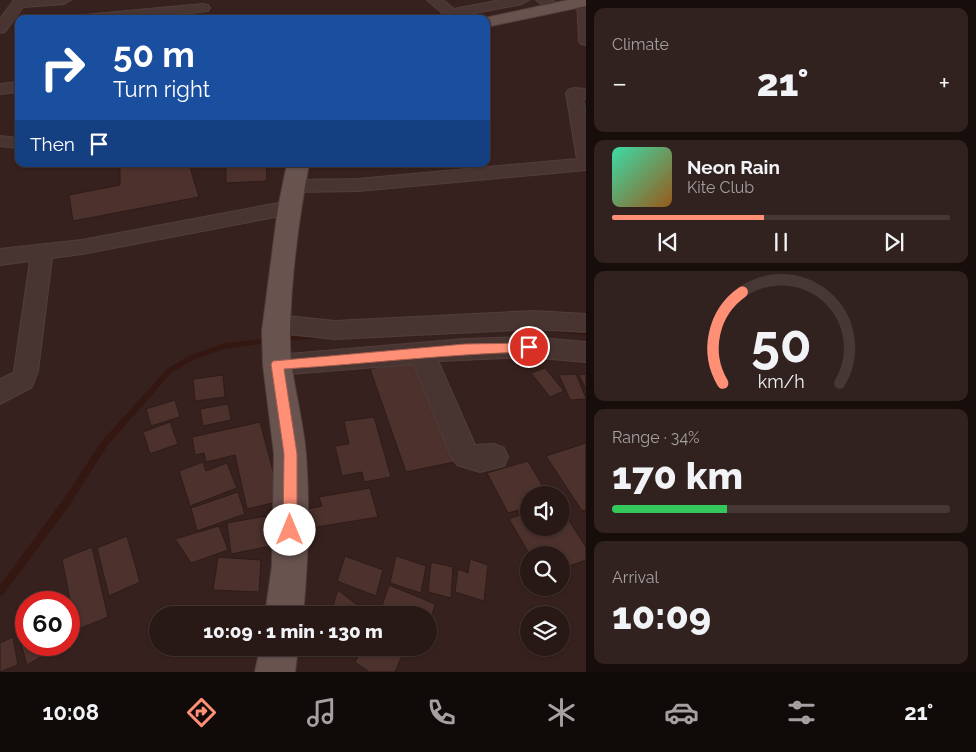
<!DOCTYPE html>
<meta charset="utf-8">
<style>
body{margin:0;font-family:Raleway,sans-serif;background:#31221f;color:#f1f3f6;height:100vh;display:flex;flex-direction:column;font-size:19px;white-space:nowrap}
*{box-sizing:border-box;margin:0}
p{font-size:16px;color:#a5a0a1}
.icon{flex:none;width:28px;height:28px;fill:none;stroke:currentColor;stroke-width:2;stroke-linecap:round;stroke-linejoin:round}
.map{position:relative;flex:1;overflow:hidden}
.details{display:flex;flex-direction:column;gap:8px;padding:8px;background:#170e0c;width:390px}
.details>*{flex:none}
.hud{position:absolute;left:15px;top:15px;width:475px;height:152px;border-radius:10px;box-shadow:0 1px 4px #0004,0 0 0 1px #453835;background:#1a4fa0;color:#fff;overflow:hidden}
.fabs{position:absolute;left:520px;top:486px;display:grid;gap:10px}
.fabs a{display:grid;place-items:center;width:50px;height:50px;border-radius:50%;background:#291916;box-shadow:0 1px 4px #0004,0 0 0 1px #453835;font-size:25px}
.speed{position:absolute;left:15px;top:591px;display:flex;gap:10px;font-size:25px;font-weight:700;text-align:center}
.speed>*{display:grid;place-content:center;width:65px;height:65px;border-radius:50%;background:#291916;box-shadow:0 1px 4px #0004,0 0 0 1px #453835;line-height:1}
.speed .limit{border:8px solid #d22;background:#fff;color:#111}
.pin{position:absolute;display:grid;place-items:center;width:42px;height:42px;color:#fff;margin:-21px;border:2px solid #fff;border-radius:50%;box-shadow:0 1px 5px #0007}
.me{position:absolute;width:55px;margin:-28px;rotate:0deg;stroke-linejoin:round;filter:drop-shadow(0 0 4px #0008)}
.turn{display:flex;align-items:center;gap:18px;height:105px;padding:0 15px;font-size:22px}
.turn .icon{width:65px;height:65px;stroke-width:2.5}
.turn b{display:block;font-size:35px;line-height:42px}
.then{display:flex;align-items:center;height:48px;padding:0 15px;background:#0003;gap:10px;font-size:19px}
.big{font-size:38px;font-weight:800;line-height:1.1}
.details .card{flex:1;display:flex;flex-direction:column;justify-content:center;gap:8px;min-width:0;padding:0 18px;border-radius:10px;background:#31221f}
.details .dial{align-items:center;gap:0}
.dial svg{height:130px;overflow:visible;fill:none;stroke:#453835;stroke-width:7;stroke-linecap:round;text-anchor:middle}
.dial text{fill:#f1f3f6;stroke:none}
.song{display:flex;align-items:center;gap:15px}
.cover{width:60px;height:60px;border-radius:8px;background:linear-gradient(135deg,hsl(160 70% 55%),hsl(30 70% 35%))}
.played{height:5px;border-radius:2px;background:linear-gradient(90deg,#ff9076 45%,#453835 45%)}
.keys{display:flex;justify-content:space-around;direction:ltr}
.heat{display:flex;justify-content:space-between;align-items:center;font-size:28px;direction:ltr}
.charge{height:8px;border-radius:4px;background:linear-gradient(90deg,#34c759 34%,#453835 0)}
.trip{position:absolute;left:149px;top:606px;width:288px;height:50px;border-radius:25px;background:#291916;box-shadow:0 1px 4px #0004,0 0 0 1px #453835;font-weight:800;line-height:50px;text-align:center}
.tabs{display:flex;height:80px;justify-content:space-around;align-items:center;background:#100a09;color:#a5a0a1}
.tabs .icon{width:35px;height:35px}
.tabs .current{color:#ff9076}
.tabs b{font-size:22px;color:#f1f3f6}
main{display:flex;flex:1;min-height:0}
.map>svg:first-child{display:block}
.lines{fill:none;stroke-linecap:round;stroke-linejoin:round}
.stream{fill:#341711;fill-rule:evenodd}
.building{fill:#4c312c;stroke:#2e1c19}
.minor-casing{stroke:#513e3b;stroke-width:2}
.major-casing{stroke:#513e3b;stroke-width:2}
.minor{fill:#483531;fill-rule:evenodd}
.major{fill:#68534f;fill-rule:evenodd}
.route{fill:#ff9076;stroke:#a65e4d}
</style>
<main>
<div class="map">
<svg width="586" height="672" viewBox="0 0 586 672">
<rect width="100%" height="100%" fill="#37211e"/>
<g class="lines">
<path class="stream" d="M 555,328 L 557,328 L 586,331 L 586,335 L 557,332 L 555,332 L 554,330 Z
M 318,334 L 320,334 L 321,336 L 320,338 L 318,338 L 283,341 L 281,341 L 280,339 L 281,337 L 283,337 Z
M 271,338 L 273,338 L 274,340 L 273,342 L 225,349 L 195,359 L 171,373 L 107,446 L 69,506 L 3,595 L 0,596 L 0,585 L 63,500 L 101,442 L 167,369 L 191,355 L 225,343 Z"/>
</g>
<path class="building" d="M 120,164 L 189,164 L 199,197 L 73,221 L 69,195 L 120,185 Z
M 226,164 L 266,164 L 267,181 L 226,183 Z
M 421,359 L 464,460 L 406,472 L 370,369 Z
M 545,368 L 564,391 L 550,397 L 531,373 Z
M 576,374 L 586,398 L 586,399 L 570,400 L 559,375 Z
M 586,374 L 586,389 L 579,375 Z
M 223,375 L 225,397 L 195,401 L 193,379 Z
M 175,400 L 180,417 L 151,426 L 146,409 Z
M 228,404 L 231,420 L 203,426 L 200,409 Z
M 374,417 L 391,477 L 364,482 L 362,472 L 342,476 L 335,446 L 349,444 L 344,421 Z
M 170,422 L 178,444 L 150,454 L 143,432 Z
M 260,422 L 281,501 L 247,509 L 235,455 L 206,462 L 204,453 L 195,455 L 192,437 Z
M 586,443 L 586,510 L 582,511 L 546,456 Z
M 528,461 L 546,492 L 529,495 L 529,497 L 522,499 L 527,508 L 508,513 L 487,473 Z
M 203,462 L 206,471 L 227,463 L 237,488 L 190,506 L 179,471 Z
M 370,488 L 378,517 L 311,528 L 307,509 L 322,506 L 319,497 Z
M 238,492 L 245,514 L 197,531 L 191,508 Z
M 529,512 L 529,528 L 561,528 L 561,521 L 568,519 L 586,547 L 586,560 L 561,569 L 561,555 L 530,555 L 509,519 Z
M 266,516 L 271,546 L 231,554 L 227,523 Z
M 219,526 L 228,550 L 191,563 L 175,539 Z
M 127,536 L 140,582 L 109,596 L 97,548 Z
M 92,547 L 108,617 L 76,630 L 62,559 Z
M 345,556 L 383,570 L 376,596 L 337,581 Z
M 396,556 L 426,566 L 421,593 L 390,583 Z
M 218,557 L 261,560 L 259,592 L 213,590 Z
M 470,559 L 488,565 L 484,601 L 455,592 L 458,569 L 468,573 Z
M 431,562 L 453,567 L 451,598 L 428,592 Z
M 389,585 L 435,604 L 428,631 L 428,615 L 379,615 Z
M 338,590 L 370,615 L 330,615 Z
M 26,616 L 26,645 L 49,645 L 51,651 L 27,665 L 15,622 Z
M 13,637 L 18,665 L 0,672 L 0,643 Z
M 363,648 L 389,648 L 402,656 L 395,672 L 369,672 L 355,662 Z"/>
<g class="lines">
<g class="minor-casing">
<path id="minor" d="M 14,0 L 71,0 L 64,4 L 23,7 L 5,32 L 0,33 L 0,19 Z
M 427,0 L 443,0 L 454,9 L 501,0 L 529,0 L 522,4 L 455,17 L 446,16 Z
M 536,0 L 552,0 L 561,7 L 559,10 L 549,10 Z
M 577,0 L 586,0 L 586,45 L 581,44 L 579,41 Z
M 203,4 L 208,5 L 210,8 L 208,11 L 132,19 L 77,19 L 84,15 Z
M 19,82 L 19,92 L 0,94 L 0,84 Z
M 574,88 L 586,89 L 586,99 L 583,99 L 586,113 L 586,170 L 358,191 L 294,192 L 287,190 L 284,186 L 287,182 L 294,180 L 358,179 L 577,159 L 566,93 L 568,90 Z
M 0,136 L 19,138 L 19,148 L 0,146 Z
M 289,201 L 296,203 L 299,208 L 296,213 L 82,254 L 52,258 L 38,371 L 32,387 L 0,404 L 0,379 L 13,373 L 14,371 L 30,261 L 0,265 L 0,249 L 82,240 Z
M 533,311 L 586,314 L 586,332 L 533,329 L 335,339 L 277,333 L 269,330 L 265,324 L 269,318 L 277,315 L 335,321 Z
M 529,337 L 586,342 L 586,362 L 529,357 L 438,361 L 475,445 L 494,444 L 504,448 L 508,457 L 504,466 L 480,472 L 457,465 L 451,456 L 414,364 L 277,375 L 268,372 L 265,365 L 268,358 L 277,355 L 465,339 Z"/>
</g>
<g class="major-casing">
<path id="major" d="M 568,0 L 586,0 L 586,6 L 486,27 L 486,19 L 480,19 Z
M 287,164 L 309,164 C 299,217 291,276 290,331 C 288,373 303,413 306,455 C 310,508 308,562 303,615 L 265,615 L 272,566 L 274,454 L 263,365 L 262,331 L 278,208 Z
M 260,648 L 298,648 L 295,672 L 255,672 Z"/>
</g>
<use href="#minor" class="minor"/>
<use href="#major" class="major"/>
</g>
<path class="route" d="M 529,343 L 535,347 L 529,352 C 447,354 366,364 284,369 L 297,454 L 297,530 L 295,535 L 290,537 L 285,535 L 283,530 L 284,454 L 271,364 L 273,361 L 465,344 Z"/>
</svg>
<div class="fabs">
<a><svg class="icon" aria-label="sound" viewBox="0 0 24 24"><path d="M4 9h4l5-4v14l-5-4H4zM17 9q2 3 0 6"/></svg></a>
<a><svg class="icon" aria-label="search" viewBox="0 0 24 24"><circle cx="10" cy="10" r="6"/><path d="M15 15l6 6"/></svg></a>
<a><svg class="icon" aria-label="layers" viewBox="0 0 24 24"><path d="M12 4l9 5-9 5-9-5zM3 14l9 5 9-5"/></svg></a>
</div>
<div class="speed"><div class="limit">60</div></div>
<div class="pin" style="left:529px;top:347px;background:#d93025"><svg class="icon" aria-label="arrive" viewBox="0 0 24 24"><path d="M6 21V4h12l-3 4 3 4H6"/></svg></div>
<svg class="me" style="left:290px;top:530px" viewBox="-20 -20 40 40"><circle r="19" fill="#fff"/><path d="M0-13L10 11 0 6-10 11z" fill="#ff9076"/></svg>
<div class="trip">10:09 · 1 min · 130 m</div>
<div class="hud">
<div class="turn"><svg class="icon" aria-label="right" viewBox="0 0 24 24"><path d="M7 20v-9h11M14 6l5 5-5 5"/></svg><div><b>50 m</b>Turn right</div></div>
<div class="then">Then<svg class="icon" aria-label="arrive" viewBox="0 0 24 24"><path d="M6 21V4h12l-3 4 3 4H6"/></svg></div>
</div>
</div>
<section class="details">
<div class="card"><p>Climate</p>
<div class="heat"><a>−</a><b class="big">21°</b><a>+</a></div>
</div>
<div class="card">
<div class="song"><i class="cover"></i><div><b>Neon Rain</b><p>Kite Club</p></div></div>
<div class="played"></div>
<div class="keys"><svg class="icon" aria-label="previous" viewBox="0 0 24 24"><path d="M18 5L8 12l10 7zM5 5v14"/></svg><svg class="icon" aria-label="pause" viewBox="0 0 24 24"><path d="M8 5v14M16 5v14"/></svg><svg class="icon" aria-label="next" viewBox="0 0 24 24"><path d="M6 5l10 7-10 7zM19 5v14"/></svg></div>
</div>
<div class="card dial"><svg viewBox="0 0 100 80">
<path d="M14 69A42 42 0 1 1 86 69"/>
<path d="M14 69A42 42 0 0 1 26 13" stroke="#ff9076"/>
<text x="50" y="56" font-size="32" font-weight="700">50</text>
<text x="50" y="72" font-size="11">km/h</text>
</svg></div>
<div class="card"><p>Range · 34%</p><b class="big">170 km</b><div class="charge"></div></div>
<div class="card"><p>Arrival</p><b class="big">10:09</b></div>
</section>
</main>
<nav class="tabs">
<b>10:08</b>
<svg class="icon current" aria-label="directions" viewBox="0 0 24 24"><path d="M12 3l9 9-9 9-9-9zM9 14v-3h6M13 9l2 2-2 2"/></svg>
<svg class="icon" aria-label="music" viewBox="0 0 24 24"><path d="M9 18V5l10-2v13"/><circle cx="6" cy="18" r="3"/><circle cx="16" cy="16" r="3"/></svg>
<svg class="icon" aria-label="phone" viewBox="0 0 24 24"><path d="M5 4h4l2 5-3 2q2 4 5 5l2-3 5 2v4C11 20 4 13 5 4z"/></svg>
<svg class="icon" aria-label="climate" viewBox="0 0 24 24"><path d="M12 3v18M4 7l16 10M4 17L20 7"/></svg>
<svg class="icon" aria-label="car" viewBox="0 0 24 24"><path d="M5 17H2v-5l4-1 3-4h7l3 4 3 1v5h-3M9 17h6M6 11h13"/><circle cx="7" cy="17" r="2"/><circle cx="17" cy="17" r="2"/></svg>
<svg class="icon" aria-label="filters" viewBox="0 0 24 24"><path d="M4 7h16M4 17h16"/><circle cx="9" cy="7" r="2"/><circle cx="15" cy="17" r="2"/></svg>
<b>21°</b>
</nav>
